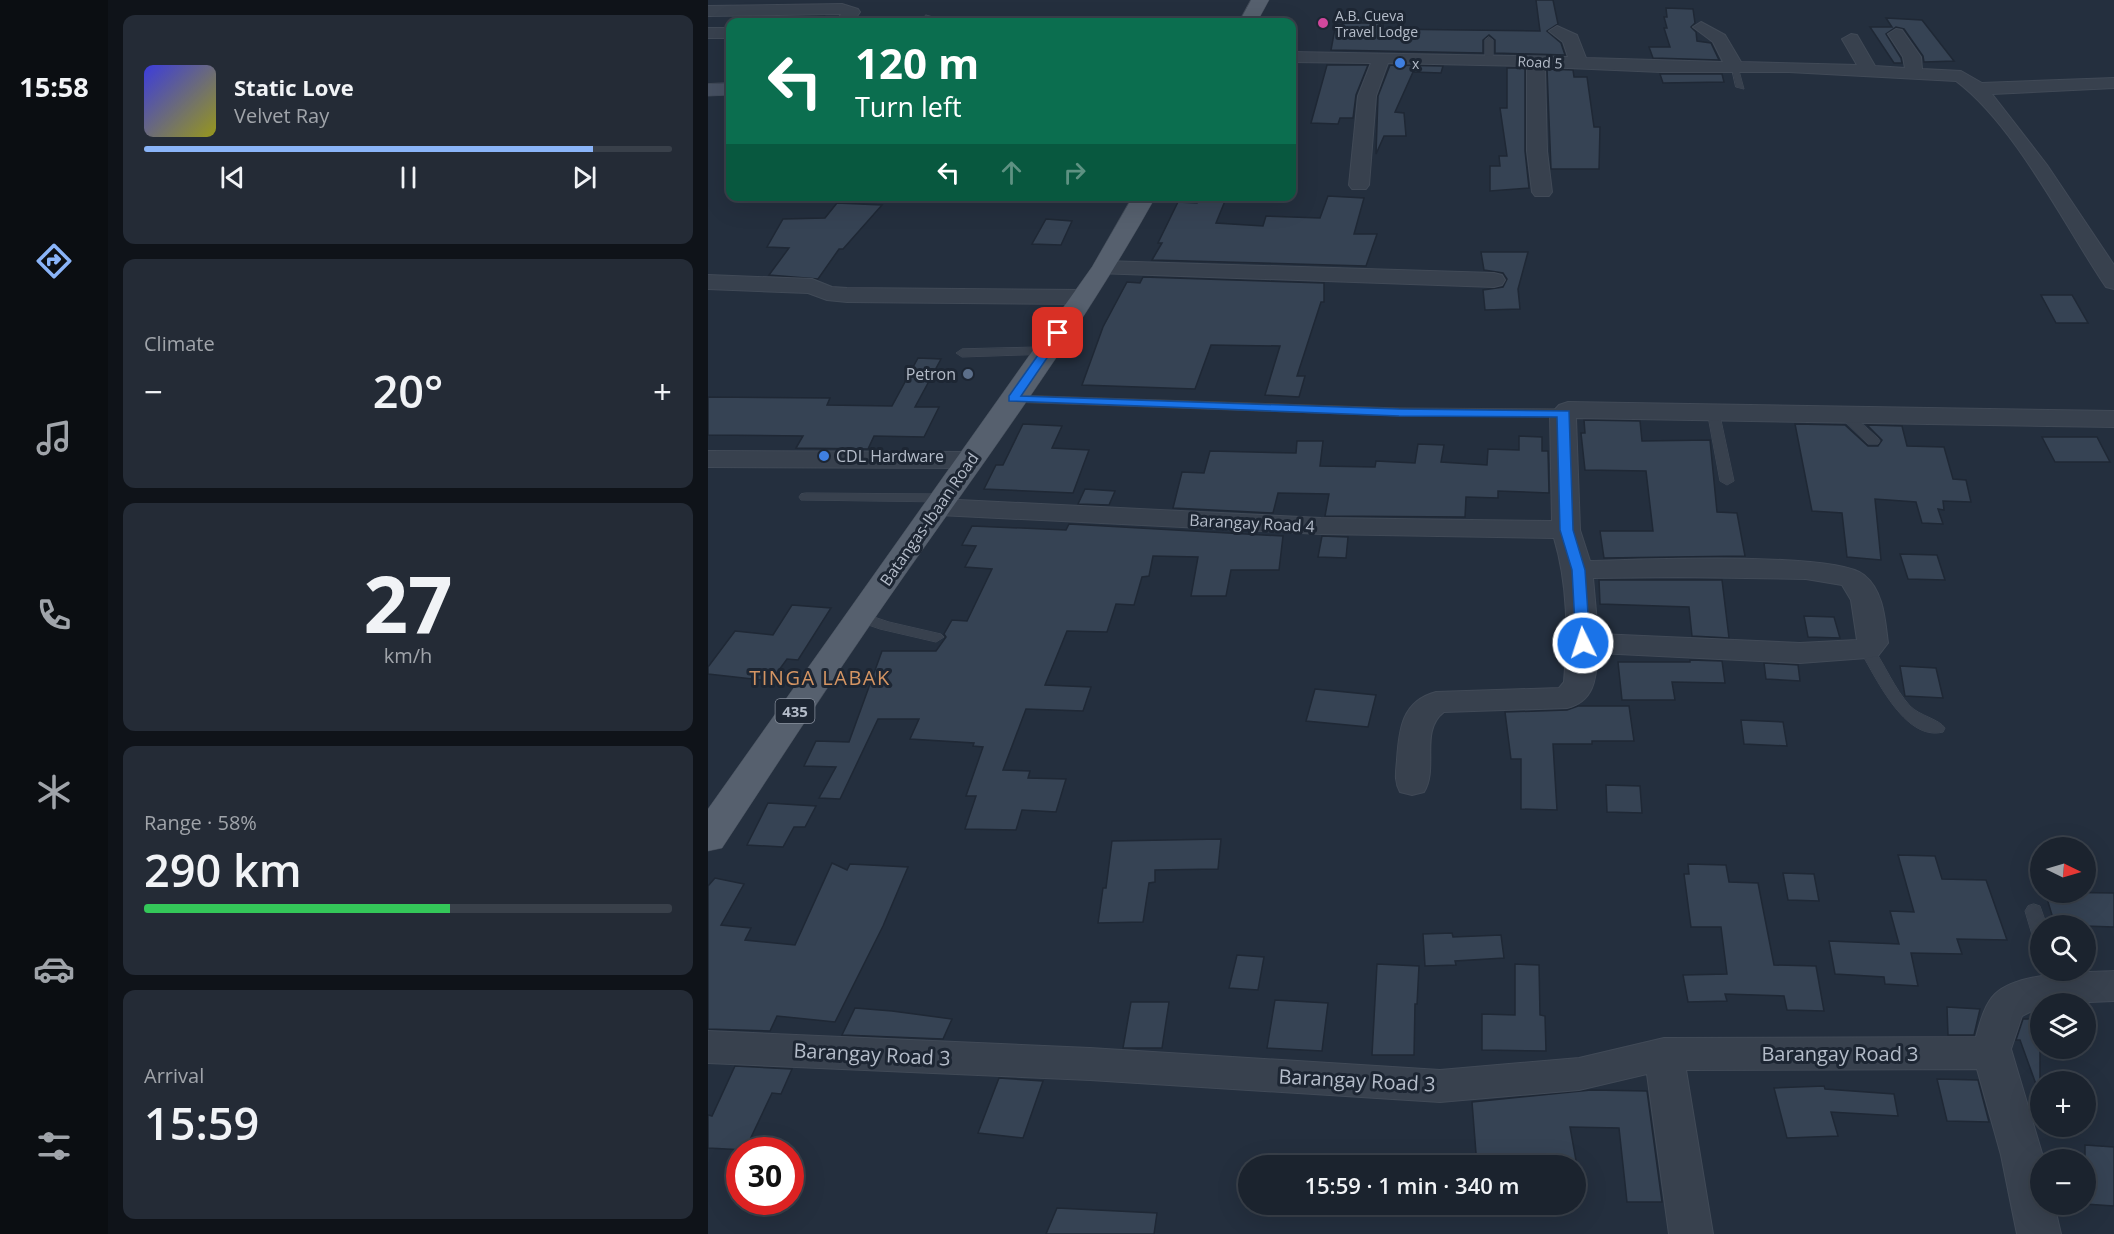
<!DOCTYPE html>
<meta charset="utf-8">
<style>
body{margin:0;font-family:"Open Sans",sans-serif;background:#242b36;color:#f1f3f6;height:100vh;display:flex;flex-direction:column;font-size:22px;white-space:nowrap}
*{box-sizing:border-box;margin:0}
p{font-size:20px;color:#a0a4aa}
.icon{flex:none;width:33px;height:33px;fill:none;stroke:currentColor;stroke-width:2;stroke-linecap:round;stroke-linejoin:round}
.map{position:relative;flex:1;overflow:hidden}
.drawer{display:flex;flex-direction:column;gap:15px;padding:15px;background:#0f1319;width:600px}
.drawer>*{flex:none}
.hud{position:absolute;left:18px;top:18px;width:570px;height:183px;border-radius:12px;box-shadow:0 6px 24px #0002,0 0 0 2px #39404a;background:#0b6e4f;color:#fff;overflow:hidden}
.needle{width:39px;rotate:95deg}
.fabs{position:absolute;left:1322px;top:837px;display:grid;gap:12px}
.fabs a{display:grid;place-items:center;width:66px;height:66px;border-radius:50%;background:#1b232e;box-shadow:0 6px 24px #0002,0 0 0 2px #39404a;font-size:30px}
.speed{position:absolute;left:18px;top:1137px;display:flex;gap:12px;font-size:30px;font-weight:700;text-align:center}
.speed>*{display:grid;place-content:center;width:78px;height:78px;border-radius:50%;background:#1b232e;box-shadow:0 6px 24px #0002,0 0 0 2px #39404a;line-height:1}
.speed .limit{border:9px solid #d22;background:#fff;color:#111}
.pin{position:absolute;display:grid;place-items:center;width:51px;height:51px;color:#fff;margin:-26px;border-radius:12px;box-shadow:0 3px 9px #0006}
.me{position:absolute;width:66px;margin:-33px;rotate:356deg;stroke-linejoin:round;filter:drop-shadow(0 0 4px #0008)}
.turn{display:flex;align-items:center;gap:21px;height:126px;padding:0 30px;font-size:27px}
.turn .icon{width:78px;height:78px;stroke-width:2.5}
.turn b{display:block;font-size:42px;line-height:51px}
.lanes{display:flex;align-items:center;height:57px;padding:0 30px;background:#0003;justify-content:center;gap:30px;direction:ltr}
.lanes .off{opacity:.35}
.big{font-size:45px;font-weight:600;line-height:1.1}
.drawer .card{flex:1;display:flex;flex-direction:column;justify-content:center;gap:9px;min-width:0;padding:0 21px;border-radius:12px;background:#242b36}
.drawer .dial{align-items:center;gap:0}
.dial b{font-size:78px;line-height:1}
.song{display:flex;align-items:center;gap:18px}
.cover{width:72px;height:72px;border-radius:9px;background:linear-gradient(135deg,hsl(240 70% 55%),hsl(60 70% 35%))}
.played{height:6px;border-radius:3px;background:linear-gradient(90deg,#8ab4f8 85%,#39404a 85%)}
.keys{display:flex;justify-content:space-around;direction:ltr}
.heat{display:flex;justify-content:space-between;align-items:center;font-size:33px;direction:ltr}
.charge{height:9px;border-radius:4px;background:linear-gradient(90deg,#34c759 58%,#39404a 0)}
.trip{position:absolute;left:530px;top:1155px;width:348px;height:60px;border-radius:30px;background:#1b232e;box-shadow:0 6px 24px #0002,0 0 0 2px #39404a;font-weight:600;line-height:60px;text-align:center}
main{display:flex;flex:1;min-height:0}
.dock{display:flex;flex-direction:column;width:108px;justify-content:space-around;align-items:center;background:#0b0e12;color:#a0a4aa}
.dock .icon{width:42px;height:42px}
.dock .current{color:#8ab4f8}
.dock b{font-size:27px;color:#f1f3f6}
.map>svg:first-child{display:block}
.building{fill:#364354;stroke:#1f2835;stroke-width:1.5}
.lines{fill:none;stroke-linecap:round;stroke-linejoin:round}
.lane-casing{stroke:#414a57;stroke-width:1}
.street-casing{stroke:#414a57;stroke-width:2}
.secondary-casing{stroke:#414a57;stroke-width:1}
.primary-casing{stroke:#414a57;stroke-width:1}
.lane{fill:#38414e;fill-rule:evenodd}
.street{fill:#38414e;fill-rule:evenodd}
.secondary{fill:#465061;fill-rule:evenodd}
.primary{fill:#56606e;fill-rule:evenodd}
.route{fill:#1a73e8;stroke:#114b97;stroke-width:1.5}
.hotel-dot{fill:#d1479c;stroke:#1d2633;stroke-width:2}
.shop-dot{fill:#3f7fe0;stroke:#1d2633;stroke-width:2}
.service-dot{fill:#5c6f8a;stroke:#1d2633;stroke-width:2}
.labels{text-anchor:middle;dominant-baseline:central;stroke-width:6;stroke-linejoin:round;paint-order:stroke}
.far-poi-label{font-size:14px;fill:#b4bcc9;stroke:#1d2633;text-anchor:start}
.far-street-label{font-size:14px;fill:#b4bcc9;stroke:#1d2633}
.shield{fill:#1d2633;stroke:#878f9c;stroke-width:1.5}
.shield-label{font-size:15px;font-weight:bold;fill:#b4bcc9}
.poi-label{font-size:16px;fill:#b4bcc9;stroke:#1d2633;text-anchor:end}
.street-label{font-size:16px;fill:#b4bcc9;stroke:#1d2633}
.quarter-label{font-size:20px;letter-spacing:1.5px;fill:#d59563;stroke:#1d2633}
.near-street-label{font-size:20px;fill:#b4bcc9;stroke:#1d2633}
</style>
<main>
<nav class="dock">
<b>15:58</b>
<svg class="icon current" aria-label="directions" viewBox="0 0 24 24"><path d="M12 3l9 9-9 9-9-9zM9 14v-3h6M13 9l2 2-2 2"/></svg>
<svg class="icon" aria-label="music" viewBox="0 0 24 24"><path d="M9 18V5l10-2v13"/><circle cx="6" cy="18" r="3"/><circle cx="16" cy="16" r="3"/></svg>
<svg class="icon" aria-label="phone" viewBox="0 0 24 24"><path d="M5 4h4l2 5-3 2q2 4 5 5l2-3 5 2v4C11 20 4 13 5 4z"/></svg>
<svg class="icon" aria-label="climate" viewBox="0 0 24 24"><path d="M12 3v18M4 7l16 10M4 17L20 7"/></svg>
<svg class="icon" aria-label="car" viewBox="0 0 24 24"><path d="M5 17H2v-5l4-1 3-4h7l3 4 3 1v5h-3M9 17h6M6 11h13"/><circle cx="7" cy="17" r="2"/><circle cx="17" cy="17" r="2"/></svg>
<svg class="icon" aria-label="filters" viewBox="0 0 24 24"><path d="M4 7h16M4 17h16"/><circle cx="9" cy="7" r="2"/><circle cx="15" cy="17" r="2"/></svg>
</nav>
<section class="drawer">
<div class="card">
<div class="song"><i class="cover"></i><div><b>Static Love</b><p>Velvet Ray</p></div></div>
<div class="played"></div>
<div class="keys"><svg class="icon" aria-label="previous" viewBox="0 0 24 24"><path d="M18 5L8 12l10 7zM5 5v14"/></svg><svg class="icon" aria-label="pause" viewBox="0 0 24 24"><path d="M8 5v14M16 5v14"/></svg><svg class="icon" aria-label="next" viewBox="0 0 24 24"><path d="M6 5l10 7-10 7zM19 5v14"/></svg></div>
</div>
<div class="card"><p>Climate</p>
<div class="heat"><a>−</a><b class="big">20°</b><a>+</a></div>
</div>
<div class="card dial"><b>27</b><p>km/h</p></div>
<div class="card"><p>Range · 58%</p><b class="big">290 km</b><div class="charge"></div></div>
<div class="card"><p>Arrival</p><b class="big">15:59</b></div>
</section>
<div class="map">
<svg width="1406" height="1234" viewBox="0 0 1406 1234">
<rect width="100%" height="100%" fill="#242f3e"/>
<path class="building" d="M 828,0 L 845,0 L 850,24 L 839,31 L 853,43 L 857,55 L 787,53 L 787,40 L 781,35 L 775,40 L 775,53 L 623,50 L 628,23 L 675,23 L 675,29 L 832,31 Z
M 958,8 L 985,9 L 987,23 L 983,27 L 988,32 L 989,41 L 1003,43 L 1011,60 L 945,58 L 941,47 L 962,47 L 956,28 L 959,28 L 956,17 L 959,17 Z
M 116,16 L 112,22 L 45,22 L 49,18 Z
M 1178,18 L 1214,20 L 1246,61 L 1216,62 L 1215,56 L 1196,29 L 1188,27 L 1178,34 L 1193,58 L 1194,63 L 1186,63 L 1162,27 L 1184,27 Z
M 619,65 L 660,65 L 648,95 L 645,118 L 632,118 L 630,124 L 603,123 Z
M 682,65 L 735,66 L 733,73 L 705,72 L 687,112 L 696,113 L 698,136 L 676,136 L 668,154 L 670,96 Z
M 799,68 L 817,68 L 817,151 L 821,188 L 782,191 L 782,166 L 792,166 L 791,156 L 799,156 L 792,108 L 799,108 Z
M 839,69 L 865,70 L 866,77 L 879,77 L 886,127 L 892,127 L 891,169 L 843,169 Z
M 952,74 L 1014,74 L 1016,82 L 955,83 Z
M 491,196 L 519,196 L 508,223 L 555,226 L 558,216 L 612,218 L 620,196 L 656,198 L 646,234 L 669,234 L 658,266 L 444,260 L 454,243 L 450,243 L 470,202 L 489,203 Z
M 129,203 L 174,205 L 135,249 L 131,249 L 110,279 L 61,275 L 81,248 L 59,247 L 75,219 L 117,218 Z
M 338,219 L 364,221 L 353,245 L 324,244 Z
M 773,252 L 820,252 L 810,289 L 812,309 L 777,310 L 775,290 L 795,287 L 799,279 L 795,273 L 776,270 Z
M 435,277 L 616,283 L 616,302 L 613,302 L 589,376 L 597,376 L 591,397 L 557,395 L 572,346 L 503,345 L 487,389 L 374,385 L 395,327 L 419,282 L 432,283 Z
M 1333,295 L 1364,295 L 1380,323 L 1348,323 Z
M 210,358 L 233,359 L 207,407 L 231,407 L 216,437 L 166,436 L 160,449 L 88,448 L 95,436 L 0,435 L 0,397 L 122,398 L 119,405 L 184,406 Z
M 876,420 L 932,421 L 934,441 L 1002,440 L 1009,512 L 1029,513 L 1037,556 L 896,558 L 892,531 L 945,531 L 938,471 L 877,470 L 873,433 L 877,433 Z
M 315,424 L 354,426 L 344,448 L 381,450 L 365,493 L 276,489 L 288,465 L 295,465 Z
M 1087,424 L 1137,425 L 1160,446 L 1170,446 L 1174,440 L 1159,425 L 1194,426 L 1199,446 L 1236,447 L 1245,479 L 1258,480 L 1263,502 L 1235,501 L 1236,510 L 1230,509 L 1235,524 L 1214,523 L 1208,502 L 1167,499 L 1173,560 L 1139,557 L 1134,513 L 1104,511 Z
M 811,436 L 834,437 L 834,451 L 840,451 L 841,493 L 790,491 L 790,498 L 758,497 L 757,517 L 617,516 L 621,494 L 570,493 L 565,513 L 465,508 L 474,472 L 496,473 L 502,451 L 588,453 L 589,441 L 615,441 L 612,466 L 667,467 L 668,461 L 707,463 L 710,444 L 736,445 L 733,462 L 779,465 L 780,449 L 811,450 Z
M 1334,437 L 1389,437 L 1402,462 L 1347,462 Z
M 377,489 L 407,491 L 401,505 L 370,504 Z
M 361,524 L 575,536 L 571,570 L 523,570 L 518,596 L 483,596 L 490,557 L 445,556 L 441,576 L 434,577 L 426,605 L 408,604 L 399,632 L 359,631 L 337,685 L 383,687 L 375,711 L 318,709 L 295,770 L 322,771 L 320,778 L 358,779 L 348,812 L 314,810 L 308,830 L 257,829 L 268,796 L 258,796 L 275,747 L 265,746 L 266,743 L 202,739 L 211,719 L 170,719 L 132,799 L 111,798 L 128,767 L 96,766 L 108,741 L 141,742 L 174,651 L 228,651 L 238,637 L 236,634 L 244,620 L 259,621 L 284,569 L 257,567 L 268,546 L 254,545 L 264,526 L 358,530 Z
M 614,536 L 640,537 L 638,558 L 610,557 Z
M 1192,554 L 1229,555 L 1237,580 L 1200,579 Z
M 891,580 L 1014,580 L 1021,638 L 984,636 L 981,607 L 892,604 Z
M 84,605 L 123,608 L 90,660 L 79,659 L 63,681 L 0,674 L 0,667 L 27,631 L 65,635 Z
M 1096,616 L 1126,617 L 1132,638 L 1100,637 Z
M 982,660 L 1014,661 L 1017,683 L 964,682 L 967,700 L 914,700 L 910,662 L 982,662 Z
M 1056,663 L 1090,665 L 1092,681 L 1058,679 Z
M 1192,666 L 1228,668 L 1235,698 L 1197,696 Z
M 607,689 L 668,695 L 660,727 L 598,721 Z
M 870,706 L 921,706 L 926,741 L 884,741 L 884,744 L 845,744 L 849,810 L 813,809 L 813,759 L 803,759 L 797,712 L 859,710 Z
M 1033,720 L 1075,722 L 1079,746 L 1036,744 Z
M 898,785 L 932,786 L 934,813 L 899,812 Z
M 60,803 L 108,806 L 97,827 L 86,827 L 75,847 L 39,845 Z
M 513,839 L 510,869 L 447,870 L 447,882 L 441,883 L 435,922 L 390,923 L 395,888 L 398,888 L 404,841 Z
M 1190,855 L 1227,856 L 1234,879 L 1278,880 L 1299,940 L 1249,939 L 1254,954 L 1203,953 L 1210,986 L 1177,984 L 1176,977 L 1127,974 L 1121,941 L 1191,944 L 1182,911 L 1206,912 Z
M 124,863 L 139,870 L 142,864 L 200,867 L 175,926 L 127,1022 L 69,1016 L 62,1031 L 0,1029 L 0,886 L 7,878 L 36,884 L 13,925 L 43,928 L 37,940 L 87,945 Z
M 980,864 L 1018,865 L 1021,882 L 1050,883 L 1066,965 L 1108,966 L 1116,1011 L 1079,1010 L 1076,996 L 1017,994 L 1019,1001 L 980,1002 L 975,975 L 1019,974 L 1013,927 L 983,927 L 976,874 L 981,874 Z
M 1075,873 L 1106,874 L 1111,901 L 1080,900 Z
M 1337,892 L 1406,893 L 1406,927 L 1347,925 Z
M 744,933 L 745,937 L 793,935 L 796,958 L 747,961 L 748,965 L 717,966 L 715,934 Z
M 529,955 L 556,957 L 550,990 L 521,988 Z
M 669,964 L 711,966 L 709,1004 L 707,1004 L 706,1055 L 664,1055 Z
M 807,964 L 831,965 L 832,1015 L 837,1016 L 838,1051 L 774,1050 L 774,1014 L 807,1015 Z
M 567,1000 L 620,1003 L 614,1051 L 559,1048 Z
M 423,1002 L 461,1002 L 454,1048 L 415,1048 Z
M 1239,1007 L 1272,1009 L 1266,1035 L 1240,1035 Z
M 147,1008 L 184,1011 L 244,1019 L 235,1039 L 134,1035 Z
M 1315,1019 L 1332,1019 L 1332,1087 L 1329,1087 L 1312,1040 L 1308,1040 Z
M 27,1066 L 84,1069 L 73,1094 L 64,1093 L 37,1150 L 0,1148 L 0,1115 L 4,1116 Z
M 291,1078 L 335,1081 L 315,1138 L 270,1133 Z
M 1229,1079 L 1270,1080 L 1281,1122 L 1239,1121 Z
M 1116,1086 L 1117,1089 L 1186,1094 L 1190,1116 L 1123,1112 L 1130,1136 L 1079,1138 L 1066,1088 Z
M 883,1090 L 939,1091 L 954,1202 L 919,1202 L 911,1128 L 862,1127 L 869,1166 L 769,1166 L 764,1102 Z
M 1377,1145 L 1406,1147 L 1406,1206 L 1377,1204 Z
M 349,1208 L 449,1213 L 446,1234 L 338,1234 Z"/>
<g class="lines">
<g class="lane-casing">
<path id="lane" d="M 218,15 L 225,17 L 222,22 L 214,22 Z
M 781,37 L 785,40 L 785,59 L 781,62 L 777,59 L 777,40 Z
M 1023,65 L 1030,67 L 1036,89 L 1028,87 Z
M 339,347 L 345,351 L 343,354 L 254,357 L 248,353 L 254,349 Z
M 305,395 L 691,408 L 857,409 L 863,413 L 857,417 L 691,416 L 301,402 L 301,396 Z
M 1005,407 L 1011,411 L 1026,481 L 1019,485 L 1012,481 L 999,411 Z
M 1135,409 L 1139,410 L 1170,438 L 1172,441 L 1170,444 L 1160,444 L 1131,416 L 1129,413 Z
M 98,493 L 237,494 L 244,498 L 237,502 L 93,500 L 91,497 L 93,494 Z
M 151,612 L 181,622 L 233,634 L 236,637 L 228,642 L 172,629 L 146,620 L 144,617 Z
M 1159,644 L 1164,646 C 1177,665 1186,688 1202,706 C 1212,716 1231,719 1237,728 L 1235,732 C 1196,742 1167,675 1151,649 Z
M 1326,904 L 1332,906 L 1339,926 L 1332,926 L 1332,940 L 1325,938 L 1317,911 L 1320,906 Z"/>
</g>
<g class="street-casing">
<path id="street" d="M 134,4 L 150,9 L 152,12 L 145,22 L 129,22 L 133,14 L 0,16 L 0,6 Z
M 993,22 L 1017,35 L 1033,62 L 1149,65 L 1134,39 L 1143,34 L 1149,35 L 1167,66 L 1197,68 L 1195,57 L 1180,34 L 1188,29 L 1194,30 L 1213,57 L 1214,69 L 1253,71 L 1274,83 L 1406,78 L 1406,88 L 1284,94 L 1339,165 L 1406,265 L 1406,289 L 1398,287 C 1356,225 1307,125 1248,81 L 1081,72 L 953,72 L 837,67 L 839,151 L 844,192 L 841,196 L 827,196 L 824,192 L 819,151 L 819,66 L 680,63 L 668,96 L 661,185 L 658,189 L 644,189 L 641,185 L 650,96 L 663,63 L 584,62 L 584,52 L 860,57 L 855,42 L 841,31 L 849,26 L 869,35 L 878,58 L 1015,62 L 1005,42 L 985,27 Z
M 0,28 L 22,28 L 22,38 L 0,38 Z
M 396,261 L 786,273 L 794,275 L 797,280 L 794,285 L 786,287 L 388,273 L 385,268 L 388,263 Z
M 0,275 L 104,279 L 124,287 L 139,288 L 374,290 L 382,292 L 385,297 L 382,302 L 374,304 L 139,302 L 119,300 L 100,293 L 0,289 Z
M 860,402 L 1406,411 L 1406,427 L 868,418 L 872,530 L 882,561 C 928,560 1127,551 1156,575 C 1176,591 1177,620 1180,643 L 1170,656 L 1159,658 L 1092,663 L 890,653 C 888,678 887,701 859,708 L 736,712 C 711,731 731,768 716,792 L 704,795 L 692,792 C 686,781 688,772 689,760 C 691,729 694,701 728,692 L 851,688 L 856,682 C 860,633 860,585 846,538 L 613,534 L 231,515 L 221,513 L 217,507 L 221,501 L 231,499 L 613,518 L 844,521 L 842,415 L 851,405 ZM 970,577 L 1098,579 L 1134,585 L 1143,600 L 1149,640 L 1092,643 L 890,634 L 885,578 Z
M 0,451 L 263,452 L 272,454 L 276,460 L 272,466 L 263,468 L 0,467 Z
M 1406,971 L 1406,1001 L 1332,1004 L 1332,1007 L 1314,1016 L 1303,1049 L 1336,1160 L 1332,1160 L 1332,1204 L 1346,1204 L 1353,1234 L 1309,1234 L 1293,1155 L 1269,1069 L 978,1070 L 1005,1234 L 961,1234 L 939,1074 L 871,1090 L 732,1102 L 382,1080 L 0,1063 L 0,1031 L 382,1048 L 732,1070 L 871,1058 L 956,1038 L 1268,1037 C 1272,1023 1276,1005 1287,994 C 1311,971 1374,973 1406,971 Z"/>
</g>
<g class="secondary-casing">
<path id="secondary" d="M 22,83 L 22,95 L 0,96 L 0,84 Z"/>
</g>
<g class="primary-casing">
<path id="primary" d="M 543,0 L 561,0 L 549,22 L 531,22 Z
M 425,196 L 448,196 C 365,345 261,481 164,622 C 113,696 64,772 14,848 L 0,851 L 0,809 L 384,267 Z"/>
</g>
<use href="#lane" class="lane"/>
<use href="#street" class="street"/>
<use href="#secondary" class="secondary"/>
<use href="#primary" class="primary"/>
</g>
<path class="route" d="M 350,330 L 356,333 L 313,396 L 691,409 L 861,411 L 865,530 L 877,570 L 882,643 L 875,647 L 868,643 L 864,570 L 852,530 L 849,417 L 691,416 L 301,401 L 301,396 L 347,331 Z"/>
<circle class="hotel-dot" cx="615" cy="23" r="6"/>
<g class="shop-dot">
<circle cx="692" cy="63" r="6"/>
<circle cx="116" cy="456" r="6"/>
</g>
<circle class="service-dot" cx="260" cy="374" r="6"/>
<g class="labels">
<g class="far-poi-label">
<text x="627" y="15">A.B. Cueva<tspan x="627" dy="16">Travel Lodge</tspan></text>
<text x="704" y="63">x</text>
</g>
<g class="far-street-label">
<text transform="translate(832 62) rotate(3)">Road 5</text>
</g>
<rect class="shield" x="67.5" y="699" width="39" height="24" rx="4.5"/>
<g class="shield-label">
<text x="87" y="711">435</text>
</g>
<g class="poi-label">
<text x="248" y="374">Petron</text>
<text x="128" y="456" text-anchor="start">CDL Hardware</text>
</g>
<g class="street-label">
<text transform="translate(221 519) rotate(-55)">Batangas-Ibaan Road</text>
<text transform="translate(544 523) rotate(3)">Barangay Road 4</text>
</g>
<g class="quarter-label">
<text x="112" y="677">TINGA LABAK</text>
</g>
<g class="near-street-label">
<text x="1132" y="1053">Barangay Road 3</text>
<text transform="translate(164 1054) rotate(3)">Barangay Road 3</text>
<text transform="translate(649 1080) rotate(3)">Barangay Road 3</text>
</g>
</g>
</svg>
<div class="fabs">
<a><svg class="needle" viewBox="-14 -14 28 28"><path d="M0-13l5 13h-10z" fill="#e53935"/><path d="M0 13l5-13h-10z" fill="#a0a4aa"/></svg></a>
<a><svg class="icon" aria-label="search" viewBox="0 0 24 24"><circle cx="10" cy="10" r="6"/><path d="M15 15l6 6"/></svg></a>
<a><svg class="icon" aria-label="layers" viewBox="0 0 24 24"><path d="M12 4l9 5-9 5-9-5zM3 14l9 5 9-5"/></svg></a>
<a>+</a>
<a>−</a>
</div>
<div class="speed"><div class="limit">30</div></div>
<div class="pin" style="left:350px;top:333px;background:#d93025"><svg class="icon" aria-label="arrive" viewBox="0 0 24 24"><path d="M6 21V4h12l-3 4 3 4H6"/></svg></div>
<svg class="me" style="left:875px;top:643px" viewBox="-20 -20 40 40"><circle r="17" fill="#1a73e8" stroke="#fff" stroke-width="3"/><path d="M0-11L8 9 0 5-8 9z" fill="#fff"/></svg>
<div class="trip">15:59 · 1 min · 340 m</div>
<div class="hud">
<div class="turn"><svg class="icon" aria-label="left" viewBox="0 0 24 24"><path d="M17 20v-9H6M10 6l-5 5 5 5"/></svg><div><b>120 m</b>Turn left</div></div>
<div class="lanes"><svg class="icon" aria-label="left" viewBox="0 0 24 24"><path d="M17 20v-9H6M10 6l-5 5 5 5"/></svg><svg class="icon off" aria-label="ahead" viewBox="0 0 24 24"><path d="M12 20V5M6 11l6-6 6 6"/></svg><svg class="icon off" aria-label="right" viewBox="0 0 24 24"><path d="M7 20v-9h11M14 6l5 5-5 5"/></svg></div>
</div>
</div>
</main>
